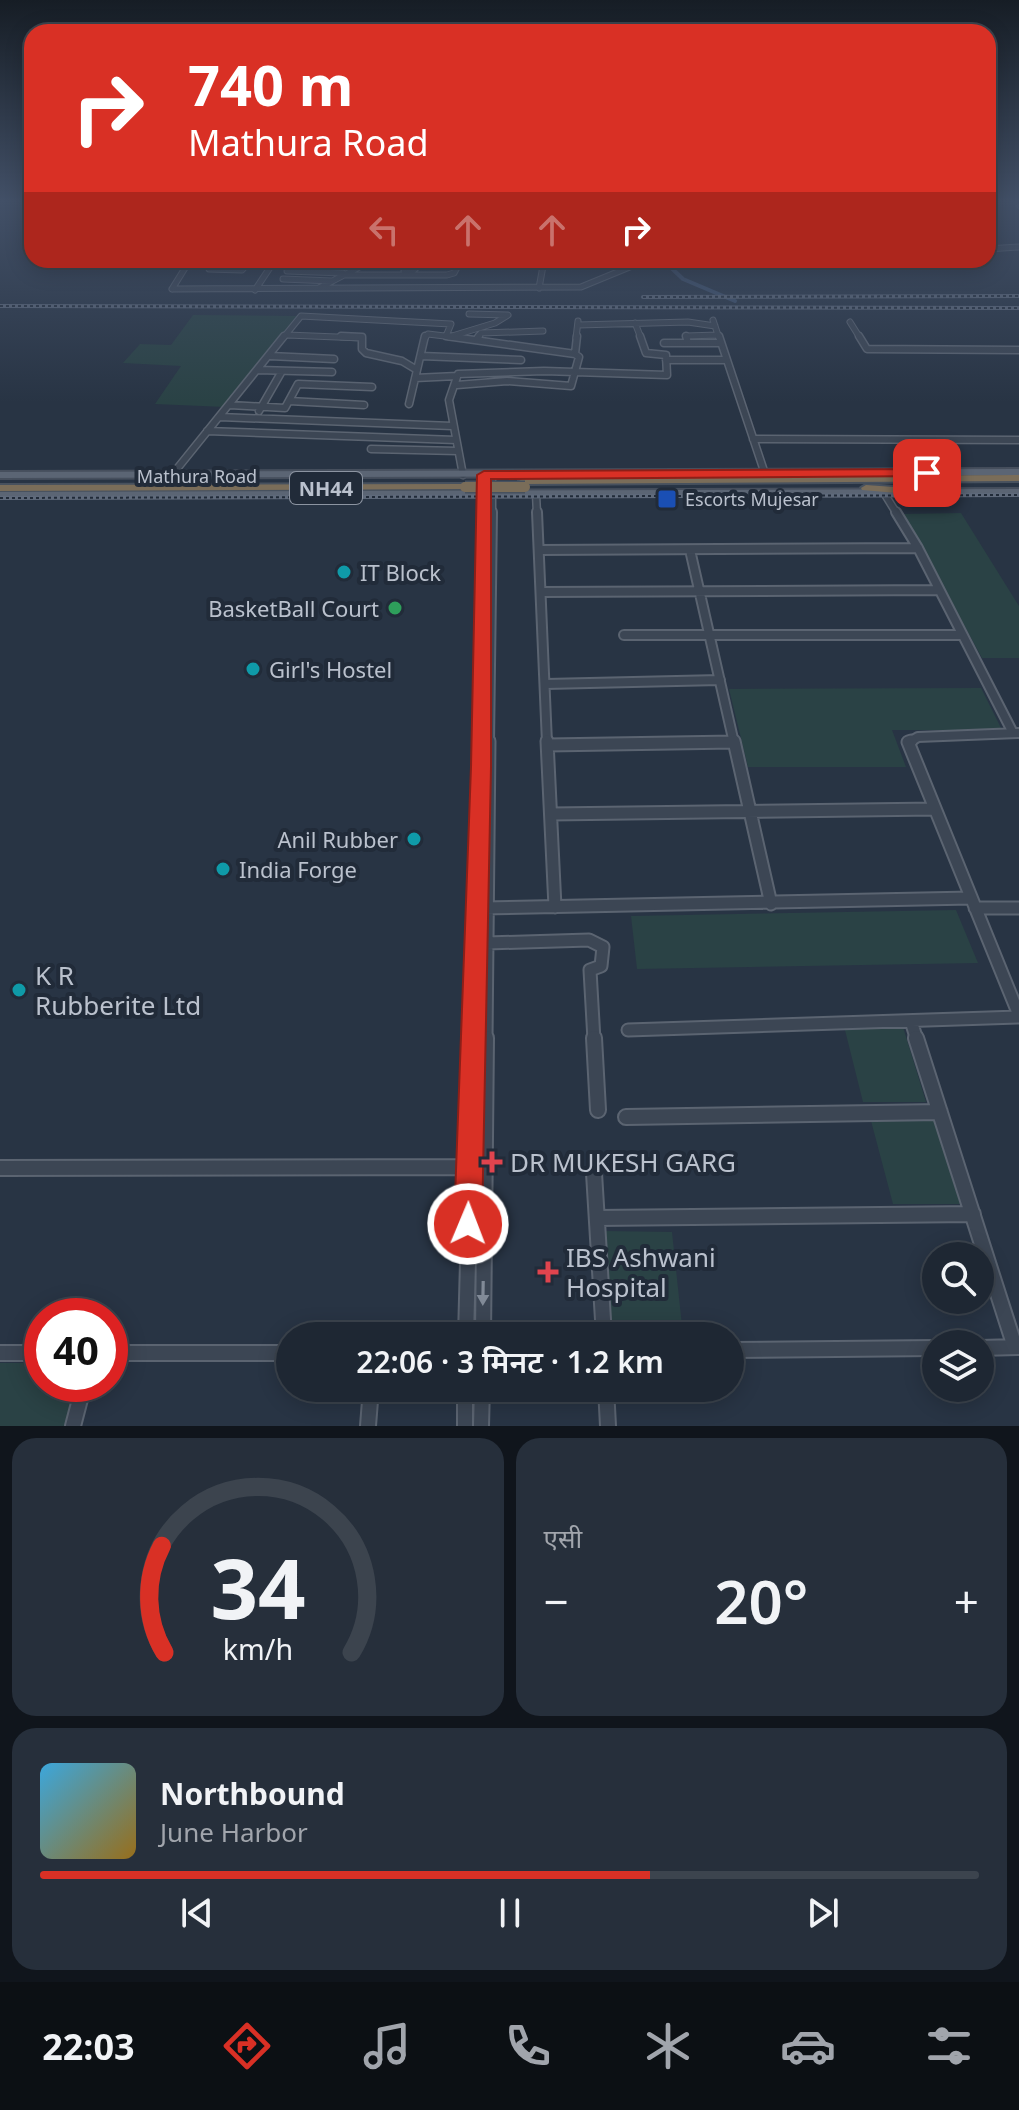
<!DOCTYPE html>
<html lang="hi">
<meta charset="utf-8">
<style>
body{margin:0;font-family:"Noto Sans","Noto Sans Devanagari",sans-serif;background:#262f3b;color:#f1f3f6;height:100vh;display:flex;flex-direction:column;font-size:30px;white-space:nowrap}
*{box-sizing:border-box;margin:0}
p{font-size:26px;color:#a1a5ac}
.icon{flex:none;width:44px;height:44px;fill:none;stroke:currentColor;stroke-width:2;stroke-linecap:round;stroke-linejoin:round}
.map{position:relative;height:1426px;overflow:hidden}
.side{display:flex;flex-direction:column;gap:12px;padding:12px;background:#10151c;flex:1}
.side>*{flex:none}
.hud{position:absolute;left:24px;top:24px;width:972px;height:244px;border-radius:24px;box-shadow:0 4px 20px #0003,0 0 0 2px #3c444e;background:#d93025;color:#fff;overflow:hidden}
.tools{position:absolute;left:922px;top:1242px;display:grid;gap:16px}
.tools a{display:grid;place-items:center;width:72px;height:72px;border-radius:50%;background:#1e2733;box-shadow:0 4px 20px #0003,0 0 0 2px #3c444e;font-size:40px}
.speed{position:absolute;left:24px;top:1298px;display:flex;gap:16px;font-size:40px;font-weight:700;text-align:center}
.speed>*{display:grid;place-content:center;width:104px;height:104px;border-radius:50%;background:#1e2733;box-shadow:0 4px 20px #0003,0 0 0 2px #3c444e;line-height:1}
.speed .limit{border:12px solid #d22;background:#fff;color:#111}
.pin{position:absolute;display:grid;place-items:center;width:68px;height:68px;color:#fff;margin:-34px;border-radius:16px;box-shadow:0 4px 12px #0006}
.me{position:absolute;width:88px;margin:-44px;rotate:1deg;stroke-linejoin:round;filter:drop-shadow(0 0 6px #0008)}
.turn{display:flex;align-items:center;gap:28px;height:168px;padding:0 32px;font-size:36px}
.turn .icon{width:104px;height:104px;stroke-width:2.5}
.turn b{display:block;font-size:56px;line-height:68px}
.lanes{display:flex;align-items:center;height:76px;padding:0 32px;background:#0003;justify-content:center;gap:40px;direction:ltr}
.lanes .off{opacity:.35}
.big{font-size:60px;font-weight:600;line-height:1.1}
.side .widget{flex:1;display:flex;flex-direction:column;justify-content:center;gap:12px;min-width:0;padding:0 28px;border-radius:24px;background:#262f3b}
.side .dial{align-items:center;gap:0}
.dial svg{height:208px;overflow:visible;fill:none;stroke:#3c444e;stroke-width:7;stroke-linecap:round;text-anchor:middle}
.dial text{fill:#f1f3f6;stroke:none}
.song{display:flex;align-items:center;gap:24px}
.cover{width:96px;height:96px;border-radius:12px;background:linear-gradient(135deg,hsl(200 70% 55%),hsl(40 70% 35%))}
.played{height:8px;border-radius:4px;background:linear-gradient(90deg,#d93025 65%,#3c444e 65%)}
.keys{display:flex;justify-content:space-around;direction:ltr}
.heat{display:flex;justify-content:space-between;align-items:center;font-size:44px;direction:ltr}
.side .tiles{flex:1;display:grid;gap:12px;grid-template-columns:1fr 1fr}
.widget:last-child{grid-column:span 2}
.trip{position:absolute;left:276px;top:1322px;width:468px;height:80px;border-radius:40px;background:#1e2733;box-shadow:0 4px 20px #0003,0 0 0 2px #3c444e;font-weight:600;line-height:80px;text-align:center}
.menu{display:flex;height:128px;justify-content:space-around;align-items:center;background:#0c1014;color:#a1a5ac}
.menu .icon{width:56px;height:56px}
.menu .current{color:#d93025}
.menu b{font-size:36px;color:#f1f3f6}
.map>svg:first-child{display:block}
.green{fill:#2a4245}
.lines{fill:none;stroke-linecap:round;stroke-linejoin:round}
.canal{stroke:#3e516d;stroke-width:4}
.minor-far4-casing{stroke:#5b6471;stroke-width:7}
.minor-far3-casing{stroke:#5b6471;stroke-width:9}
.minor-far2-casing{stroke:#5b6471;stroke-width:12}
.minor-far1-casing{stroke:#5b6471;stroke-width:15}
.minor-casing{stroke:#5b6471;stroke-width:18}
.major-casing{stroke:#464f5d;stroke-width:4}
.highway-casing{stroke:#47515e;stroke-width:4}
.minor-far4{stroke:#3c4654;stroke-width:5}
.minor-far3{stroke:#3c4654;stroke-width:6}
.minor-far2{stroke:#3c4654;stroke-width:8}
.minor-far1{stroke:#3c4654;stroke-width:11}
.minor{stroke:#3c4654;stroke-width:14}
.major{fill:#5b6574;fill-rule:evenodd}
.highway{fill:#7a6d59;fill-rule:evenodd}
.rail-casing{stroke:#5f6a7b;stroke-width:4}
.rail{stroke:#212b39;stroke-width:2;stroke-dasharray:3;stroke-linecap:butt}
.highway-bridge-casing{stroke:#47515e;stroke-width:13;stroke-linecap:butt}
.highway-bridge{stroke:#7a6d59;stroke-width:10}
.oneway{fill:#818a97}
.route{fill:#d93025;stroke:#8d1f18;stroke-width:2}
.transit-dot{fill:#1a4fb4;stroke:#212b39;stroke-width:3}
.culture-dot{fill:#0f9aa8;stroke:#212b39;stroke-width:3}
.leisure-dot{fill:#2e9e5b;stroke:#212b39;stroke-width:3}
.health-dot{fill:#e0444e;stroke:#212b39;stroke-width:3}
.labels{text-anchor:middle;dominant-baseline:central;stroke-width:8;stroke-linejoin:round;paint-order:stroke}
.far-street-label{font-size:18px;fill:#bac1cd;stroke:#212b39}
.far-poi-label{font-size:18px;fill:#bac1cd;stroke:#212b39;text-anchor:start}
.shield{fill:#212b39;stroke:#8c94a1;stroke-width:2}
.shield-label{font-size:20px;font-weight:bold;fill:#bac1cd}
.poi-label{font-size:22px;fill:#bac1cd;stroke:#212b39;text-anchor:start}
.near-poi-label{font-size:26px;fill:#bac1cd;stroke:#212b39;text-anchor:start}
</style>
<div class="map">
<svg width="1019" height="1426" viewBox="0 0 1019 1426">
<rect width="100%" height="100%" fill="#283444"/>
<path class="green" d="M 193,315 L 297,316 L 225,407 L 155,404 L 181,366 L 123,363 L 140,344 L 171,345 Z
M 961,513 L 1019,606 L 1019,658 L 982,658 L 903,514 Z
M 981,688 L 1002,730 L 892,730 L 906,767 L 748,767 L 729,689 Z
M 956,910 L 978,963 L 637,969 L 631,916 Z
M 844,1026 L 903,1027 L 926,1102 L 863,1102 Z
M 870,1117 L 933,1117 L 960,1204 L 893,1204 Z
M 603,1231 L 672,1232 L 683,1335 L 610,1335 Z
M 0,1363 L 42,1363 L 42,1384 L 76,1384 L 65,1426 L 0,1426 Z"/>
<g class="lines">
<path class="canal" d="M 663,260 L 683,279 L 735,301"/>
<g class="minor-far4-casing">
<path id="minor-far4" d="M 988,249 L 1019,247
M 459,260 L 543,266 L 539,288
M 209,269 L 242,270 L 249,262 L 218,260
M 287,271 L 343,273
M 404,271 L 414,270 L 425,260
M 342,275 L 447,275 L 454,273 L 461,260
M 283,279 L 332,281
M 319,288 L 373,260
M 172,289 L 581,287 L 637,264 L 678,260
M 172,289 L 190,260
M 255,290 L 275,260
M 713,320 L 719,338
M 850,322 L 860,338
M 635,323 L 641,338
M 578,325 L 688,322 L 715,326
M 287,335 L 362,338
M 449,337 L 495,323 L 508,315 L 469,314
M 283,338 L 301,316 L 451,324 L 446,336
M 425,338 L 428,334 L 461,338
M 477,338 L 481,333 L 543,331
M 576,338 L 578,321
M 687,338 L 686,336 L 718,335"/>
</g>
<g class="minor-far3-casing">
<path id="minor-far3" d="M 341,336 L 362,337 L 362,349 L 366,353 L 402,361 L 417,370 L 409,404
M 446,336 L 575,354
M 686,336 L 688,343
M 719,336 L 765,474
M 859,336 L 867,349 L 1019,350
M 477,339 L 479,336
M 664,343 L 721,343
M 270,356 L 334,359
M 421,356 L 521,360
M 666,360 L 726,360
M 258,370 L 332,372
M 417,370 L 425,336
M 415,378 L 457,376
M 457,385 L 507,381 L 571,386 L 579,357 L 575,354 L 577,336
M 289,401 L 364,405
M 230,405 L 285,408 L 298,384 L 372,387
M 259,411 L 282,371
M 220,417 L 452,426
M 207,431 L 456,440
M 753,439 L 1019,440
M 371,449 L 458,451
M 172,475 L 284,336
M 463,475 L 449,400 L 458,374 L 544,371 L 667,375 L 666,355 L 646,353 L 640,336
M 884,493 L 897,514
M 536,494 L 537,514
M 484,514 L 484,475
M 492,514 L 492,475"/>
</g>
<g class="minor-far2-casing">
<path id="minor-far2" d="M 537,512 L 547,743
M 896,512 L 918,548 L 1013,733
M 540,550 L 918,548
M 690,550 L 734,743
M 541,592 L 938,590
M 624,635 L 961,635
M 546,684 L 720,680
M 481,743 L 484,512
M 489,743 L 492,512
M 699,743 L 734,742
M 908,743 L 918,737 L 1019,733"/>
</g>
<g class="minor-far1-casing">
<path id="minor-far1" d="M 547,741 L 555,907
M 734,741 L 771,904
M 911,741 L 908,742 L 1019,1015
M 548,745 L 734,742
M 551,814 L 935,809
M 483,908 L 971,898
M 975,908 L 1019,908
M 487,943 L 589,940 L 603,947 L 601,966 L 590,970 L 594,1040
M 911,1021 L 917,1040
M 628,1030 L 1019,1017
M 474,1040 L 481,741
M 486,1040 L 489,741"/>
</g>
<g class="minor-casing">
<path id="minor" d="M 594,1038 L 598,1110
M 916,1038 L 1015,1347
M 626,1117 L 940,1112
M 0,1168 L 486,1167
M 594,1173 L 604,1336
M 597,1218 L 973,1214
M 466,1336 L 474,1038
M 483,1336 L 486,1038
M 980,1348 L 1019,1347
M 730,1350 L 936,1348
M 0,1353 L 42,1353
M 110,1353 L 290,1353
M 465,1388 L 465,1426
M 606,1388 L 608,1426
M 73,1426 L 84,1384
M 368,1426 L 371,1388
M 481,1426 L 482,1388"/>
</g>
<g class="major-casing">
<path id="major" d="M 1019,469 L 1019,475 L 0,478 L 0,472 Z
M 1019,489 L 1019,495 L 0,498 L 0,492 Z"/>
</g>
<g class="highway-casing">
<path id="highway" d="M 1019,475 L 1019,481 L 524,484 L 519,481 L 524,478 Z
M 465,484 L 469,485 L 469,489 L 0,491 L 0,485 Z
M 866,485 L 921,489 L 926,492 L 921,495 L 862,490 L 861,488 Z"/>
</g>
<use href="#minor-far4" class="minor-far4"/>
<use href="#minor-far3" class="minor-far3"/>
<use href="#minor-far2" class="minor-far2"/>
<use href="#minor-far1" class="minor-far1"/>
<use href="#minor" class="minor"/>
<use href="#major" class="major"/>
<use href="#highway" class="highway"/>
<g class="rail-casing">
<path id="rail" d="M 1015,202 L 1019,207
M 643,297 L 1019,296
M 0,306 L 1019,308
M 0,498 L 1019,495"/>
</g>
<use href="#rail" class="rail"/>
<g class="highway-bridge-casing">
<path id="highway-bridge" d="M 465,487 L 525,487"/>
</g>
<use href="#highway-bridge" class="highway-bridge"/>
</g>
<defs><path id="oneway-solid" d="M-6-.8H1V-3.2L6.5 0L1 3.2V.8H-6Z" transform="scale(2)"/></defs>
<use class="oneway" href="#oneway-solid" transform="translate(483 1293) rotate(91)"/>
<linearGradient id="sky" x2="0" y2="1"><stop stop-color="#161d25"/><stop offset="0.5" stop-color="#425067"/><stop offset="1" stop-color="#425067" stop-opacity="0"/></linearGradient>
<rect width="1019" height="402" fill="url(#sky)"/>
<path class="route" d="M 927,469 L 934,473 L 932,476 L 491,479 L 491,767 L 482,1224 L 478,1233 L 468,1238 L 458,1233 L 454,1224 L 471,767 L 477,475 L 484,471 Z"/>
<rect class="transit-dot" x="657" y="489" width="20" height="20" rx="4"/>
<g class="culture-dot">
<circle cx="344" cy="572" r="8"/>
<circle cx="253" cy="669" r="8"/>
<circle cx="414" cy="839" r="8"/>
<circle cx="223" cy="869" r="8"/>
<circle cx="19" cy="990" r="8"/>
</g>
<circle class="leisure-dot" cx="395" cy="608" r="8"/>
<g class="health-dot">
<path d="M488 1150h8v8h8v8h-8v8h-8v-8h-8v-8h8z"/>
<path d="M544 1260h8v8h8v8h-8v8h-8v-8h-8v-8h8z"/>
</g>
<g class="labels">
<g class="far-street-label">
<text x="197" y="476">Mathura Road</text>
</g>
<g class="far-poi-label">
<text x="685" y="499">Escorts Mujesar</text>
</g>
<rect class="shield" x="290" y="472" width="72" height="32" rx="6"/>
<g class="shield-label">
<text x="326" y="488">NH44</text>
</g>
<g class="poi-label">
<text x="360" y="572">IT Block</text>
<text x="379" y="608" text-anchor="end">BasketBall Court</text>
<text x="269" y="669">Girl's Hostel</text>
<text x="398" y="839" text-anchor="end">Anil Rubber</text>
<text x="239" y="869">India Forge</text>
</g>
<g class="near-poi-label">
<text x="35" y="975">K R<tspan x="35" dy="30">Rubberite Ltd</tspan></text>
<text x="510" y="1162">DR MUKESH GARG</text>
<text x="566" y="1257">IBS Ashwani<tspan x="566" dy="30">Hospital</tspan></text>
</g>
</g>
</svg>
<div class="tools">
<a><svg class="icon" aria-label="search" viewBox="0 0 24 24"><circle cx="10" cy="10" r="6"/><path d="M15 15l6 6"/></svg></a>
<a><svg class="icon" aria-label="layers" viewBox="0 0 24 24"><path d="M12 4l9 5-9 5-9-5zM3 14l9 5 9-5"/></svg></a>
</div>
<div class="speed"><div class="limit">40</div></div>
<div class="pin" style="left:927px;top:473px;background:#d93025"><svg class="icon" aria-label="arrive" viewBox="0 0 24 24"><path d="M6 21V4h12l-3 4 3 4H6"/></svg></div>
<svg class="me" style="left:468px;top:1224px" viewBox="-20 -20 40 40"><circle r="17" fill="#d93025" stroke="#fff" stroke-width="3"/><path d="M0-11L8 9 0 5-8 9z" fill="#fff"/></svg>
<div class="trip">22:06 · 3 मिनट · 1.2 km</div>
<div class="hud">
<div class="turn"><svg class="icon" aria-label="right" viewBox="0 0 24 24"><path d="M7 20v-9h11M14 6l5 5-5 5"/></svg><div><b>740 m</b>Mathura Road</div></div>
<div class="lanes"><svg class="icon off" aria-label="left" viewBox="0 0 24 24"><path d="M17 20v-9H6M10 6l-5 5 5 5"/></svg><svg class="icon off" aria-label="ahead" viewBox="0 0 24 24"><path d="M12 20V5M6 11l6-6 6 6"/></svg><svg class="icon off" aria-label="ahead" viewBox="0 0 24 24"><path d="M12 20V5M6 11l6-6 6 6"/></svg><svg class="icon" aria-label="right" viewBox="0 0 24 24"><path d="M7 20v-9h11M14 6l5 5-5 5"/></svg></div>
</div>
</div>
<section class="side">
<div class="tiles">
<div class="widget dial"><svg viewBox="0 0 100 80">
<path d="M14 69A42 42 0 1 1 86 69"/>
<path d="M14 69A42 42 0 0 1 13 28" stroke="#d93025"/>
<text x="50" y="56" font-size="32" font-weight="700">34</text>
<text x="50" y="72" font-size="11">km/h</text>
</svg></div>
<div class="widget"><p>एसी</p>
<div class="heat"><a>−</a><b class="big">20°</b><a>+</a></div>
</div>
<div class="widget">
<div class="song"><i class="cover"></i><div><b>Northbound</b><p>June Harbor</p></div></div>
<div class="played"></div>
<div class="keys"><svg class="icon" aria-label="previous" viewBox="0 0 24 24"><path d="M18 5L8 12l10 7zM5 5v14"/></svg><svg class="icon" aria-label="pause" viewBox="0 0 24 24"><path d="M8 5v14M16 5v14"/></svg><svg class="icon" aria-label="next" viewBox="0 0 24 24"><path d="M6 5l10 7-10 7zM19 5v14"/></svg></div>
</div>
</div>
</section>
<nav class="menu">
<b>22:03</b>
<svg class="icon current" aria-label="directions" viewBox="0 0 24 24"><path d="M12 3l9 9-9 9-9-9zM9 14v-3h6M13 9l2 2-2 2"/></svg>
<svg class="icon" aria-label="music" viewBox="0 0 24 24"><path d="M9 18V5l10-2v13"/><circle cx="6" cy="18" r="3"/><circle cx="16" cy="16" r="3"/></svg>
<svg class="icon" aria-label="phone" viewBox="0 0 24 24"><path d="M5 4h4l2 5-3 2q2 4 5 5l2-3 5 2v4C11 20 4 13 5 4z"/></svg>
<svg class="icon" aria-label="climate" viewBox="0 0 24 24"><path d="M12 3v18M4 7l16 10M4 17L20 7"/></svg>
<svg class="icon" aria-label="car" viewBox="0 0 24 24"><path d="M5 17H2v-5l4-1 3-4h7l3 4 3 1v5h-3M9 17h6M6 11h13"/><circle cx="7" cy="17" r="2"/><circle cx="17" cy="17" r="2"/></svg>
<svg class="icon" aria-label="filters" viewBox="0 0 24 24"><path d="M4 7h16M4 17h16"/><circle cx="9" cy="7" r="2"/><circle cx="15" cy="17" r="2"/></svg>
</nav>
